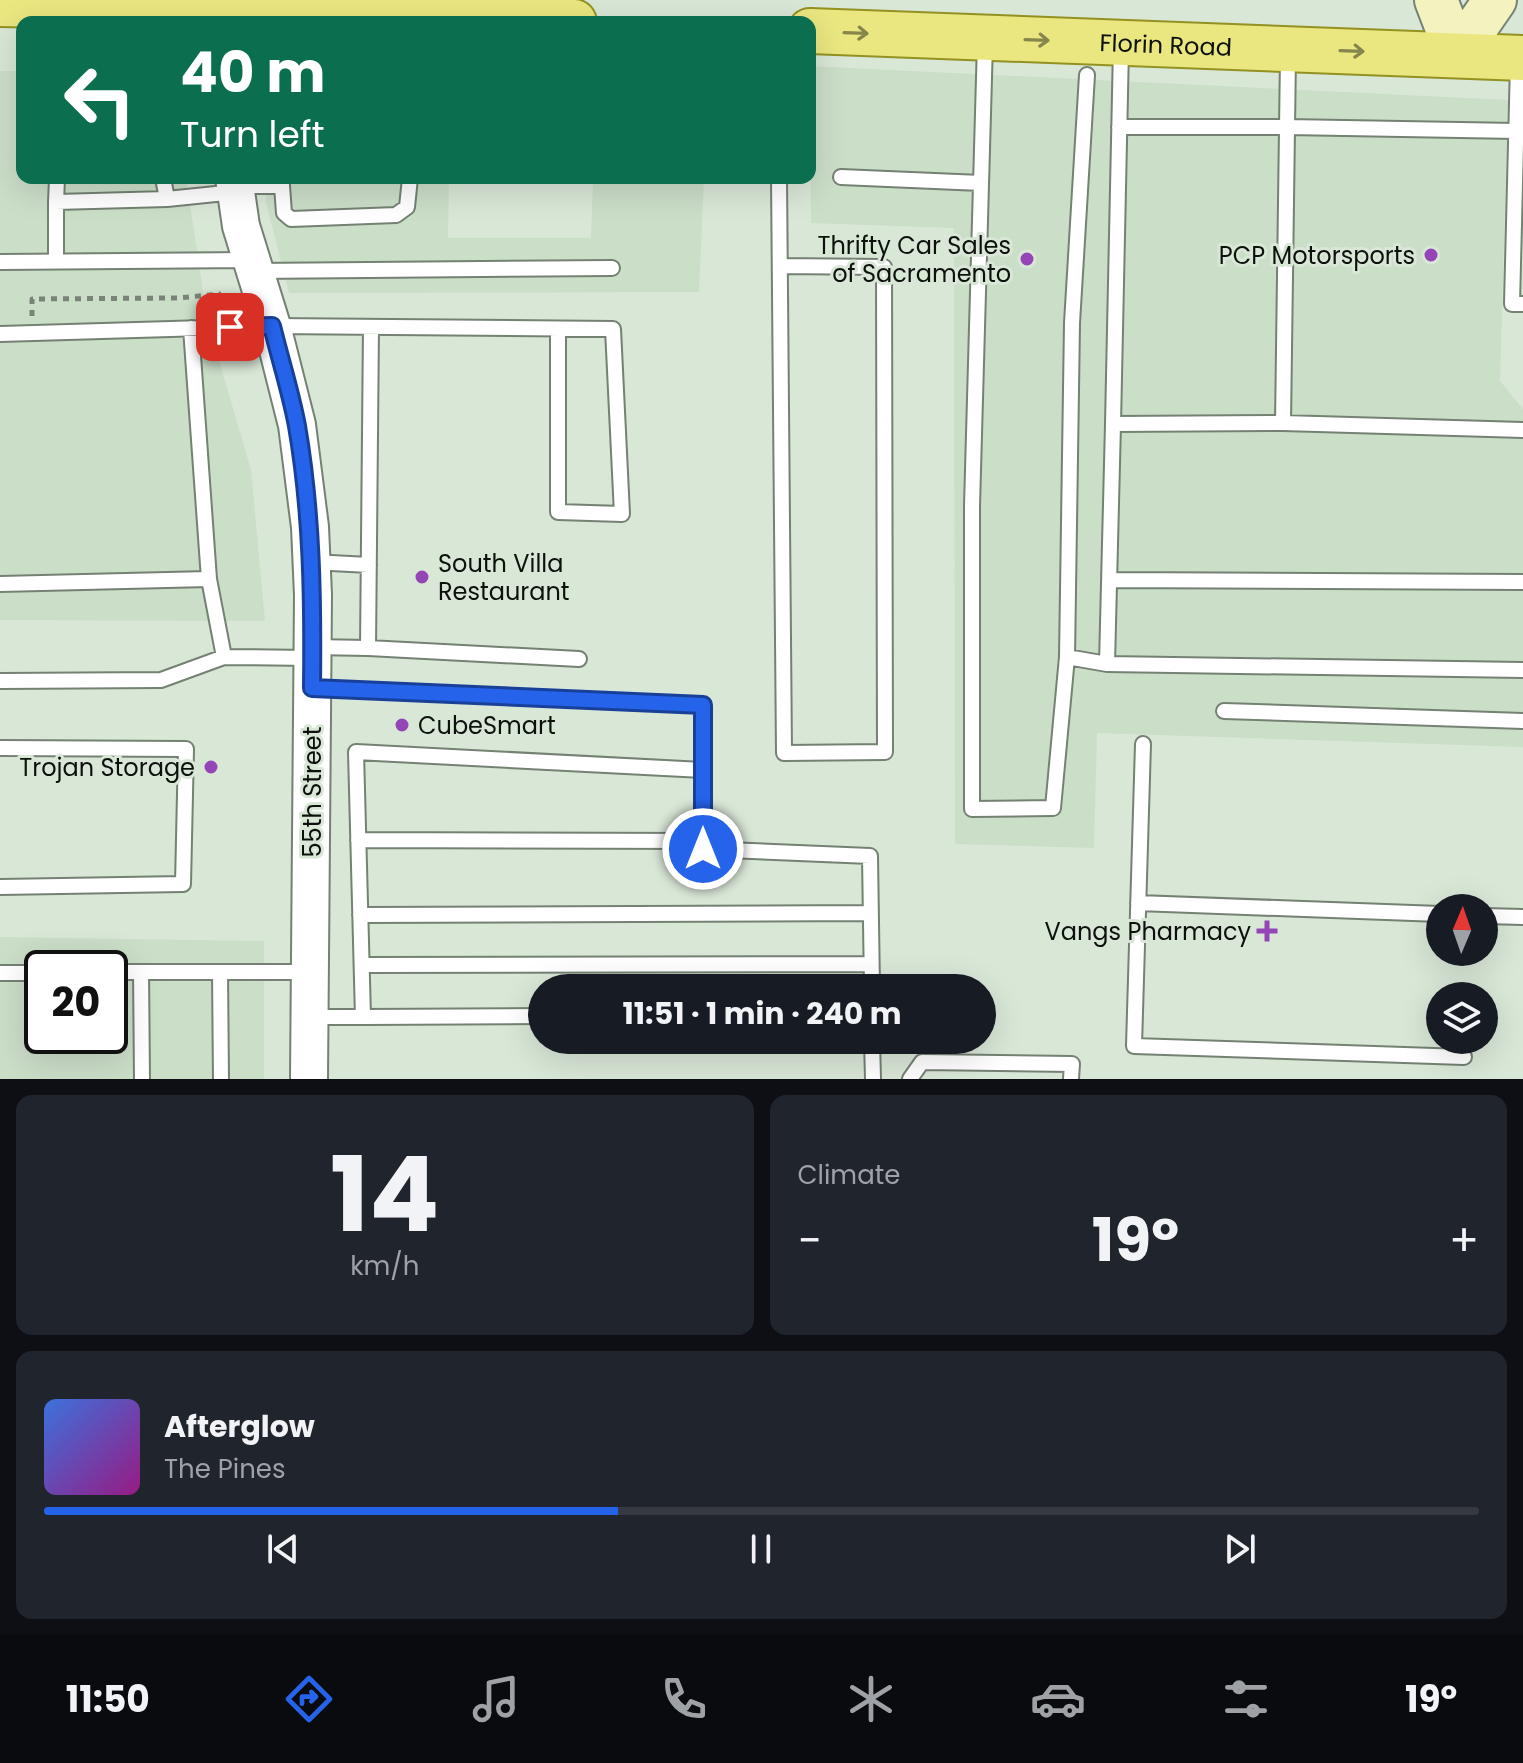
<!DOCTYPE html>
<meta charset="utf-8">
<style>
body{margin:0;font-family:Poppins,sans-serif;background:#20242c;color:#f1f3f6;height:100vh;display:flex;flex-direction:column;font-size:30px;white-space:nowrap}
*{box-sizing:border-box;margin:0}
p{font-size:26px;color:#9ea1a6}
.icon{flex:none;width:44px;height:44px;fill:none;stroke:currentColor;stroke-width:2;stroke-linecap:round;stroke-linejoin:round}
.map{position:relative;height:1079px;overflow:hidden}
.panel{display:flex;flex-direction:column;gap:16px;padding:16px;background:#0d0f14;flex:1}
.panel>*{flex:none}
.banner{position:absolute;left:16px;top:16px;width:800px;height:168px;border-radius:16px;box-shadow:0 8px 32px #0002;background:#0b6e4f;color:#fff;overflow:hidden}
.needle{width:52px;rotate:2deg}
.tools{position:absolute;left:1426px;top:894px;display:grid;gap:16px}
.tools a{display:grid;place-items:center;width:72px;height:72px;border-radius:50%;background:#171b24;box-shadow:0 8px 32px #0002;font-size:40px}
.speed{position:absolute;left:24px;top:950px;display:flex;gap:16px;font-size:40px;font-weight:700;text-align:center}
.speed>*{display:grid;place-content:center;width:104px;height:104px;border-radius:50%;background:#171b24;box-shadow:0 8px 32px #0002;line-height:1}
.speed .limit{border:4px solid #111;border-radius:12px;background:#fff;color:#111}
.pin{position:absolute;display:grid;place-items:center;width:68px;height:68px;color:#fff;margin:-34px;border-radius:16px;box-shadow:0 4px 12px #0006}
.me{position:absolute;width:88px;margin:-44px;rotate:0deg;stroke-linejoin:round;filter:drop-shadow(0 0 6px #0008)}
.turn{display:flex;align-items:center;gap:28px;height:168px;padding:0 32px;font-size:36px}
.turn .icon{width:104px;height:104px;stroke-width:2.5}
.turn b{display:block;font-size:56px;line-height:68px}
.big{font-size:60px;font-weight:700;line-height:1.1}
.panel .widget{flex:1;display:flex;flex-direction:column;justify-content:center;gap:12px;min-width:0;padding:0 28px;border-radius:16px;background:#20242c}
.panel .dial{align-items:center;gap:0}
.dial b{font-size:104px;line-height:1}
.song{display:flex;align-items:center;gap:24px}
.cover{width:96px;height:96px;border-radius:12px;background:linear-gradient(135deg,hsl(220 70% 55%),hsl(310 70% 35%))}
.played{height:8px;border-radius:4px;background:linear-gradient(90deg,#2563eb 40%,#363941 40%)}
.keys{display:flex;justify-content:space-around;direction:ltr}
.heat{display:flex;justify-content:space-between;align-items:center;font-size:44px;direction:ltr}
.panel .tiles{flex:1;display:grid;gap:16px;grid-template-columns:1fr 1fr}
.widget:last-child{grid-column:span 2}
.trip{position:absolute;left:528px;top:974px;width:468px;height:80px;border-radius:40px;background:#171b24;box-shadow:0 8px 32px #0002;font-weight:700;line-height:80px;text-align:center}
.tab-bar{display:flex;height:128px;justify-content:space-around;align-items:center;background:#090b0e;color:#9ea1a6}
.tab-bar .icon{width:56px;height:56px}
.tab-bar .selected{color:#2563eb}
.tab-bar b{font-size:36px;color:#f1f3f6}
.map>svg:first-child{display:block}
.built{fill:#cbdec8;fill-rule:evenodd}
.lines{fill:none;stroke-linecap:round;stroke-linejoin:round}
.service-casing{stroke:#748173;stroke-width:18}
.tertiary-casing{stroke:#748173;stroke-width:40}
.secondary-casing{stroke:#748173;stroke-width:46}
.primary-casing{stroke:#939121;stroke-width:48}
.path{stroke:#798378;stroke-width:5;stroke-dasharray:6 6;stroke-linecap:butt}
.service{stroke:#fff;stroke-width:14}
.tertiary{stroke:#fff;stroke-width:36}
.secondary{stroke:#f4f3c0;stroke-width:42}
.primary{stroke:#eae680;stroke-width:44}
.oneway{stroke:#86864c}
.route-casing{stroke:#184099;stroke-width:20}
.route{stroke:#2563eb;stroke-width:14}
.poi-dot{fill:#9446b6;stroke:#d9e7d7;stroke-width:3}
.labels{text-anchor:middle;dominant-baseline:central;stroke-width:6;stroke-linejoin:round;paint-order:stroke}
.street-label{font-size:24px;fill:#0c110c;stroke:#d9e7d7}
.poi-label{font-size:24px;fill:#0c110c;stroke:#d9e7d7;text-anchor:end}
</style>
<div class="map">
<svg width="1523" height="1079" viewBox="0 0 1523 1079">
<rect width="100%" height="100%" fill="#d9e7d7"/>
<path class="built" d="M 810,66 L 1508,100 L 1500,381 L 1523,409 L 1523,747 L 1097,733 L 1094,848 L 955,844 L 954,228 L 811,223 Z
M 0,71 L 22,71 L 22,178 L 186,178 L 207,319 L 251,470 L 265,621 L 0,620 Z
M 265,178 L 449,178 L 448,238 L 591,238 L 593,178 L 704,178 L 699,292 L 289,293 L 266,202 Z
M 0,937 L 264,941 L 264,1079 L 0,1079 ZM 42,968 L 110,968 L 110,1036 L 42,1036 Z"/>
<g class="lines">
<g class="service-casing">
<path id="service" d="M 985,42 L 972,506 L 972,809 L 1053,808 L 1067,657
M 1121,47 L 1113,424 L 1283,423
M 1288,55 L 1283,423 L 1523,430
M 1518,63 L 1512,304 L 1523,304
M 1087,75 L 1072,323 L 1067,657 L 1107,664 L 1113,424
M 1119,127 L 1287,127 L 1517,131
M 841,177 L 981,183
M 57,178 L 56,202 L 167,199
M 163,178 L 167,199 L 235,192
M 779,178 L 784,753 L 885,752 L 884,267 L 780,266
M 235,186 L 282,186 L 282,178
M 282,186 L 284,213 L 291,219 L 396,215 L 407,207 L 410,178
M 0,262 L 250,260
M 56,262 L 56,202
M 254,271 L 612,268
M 371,327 L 368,648 L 579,659
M 191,328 L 209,579
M 0,334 L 272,326 L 613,329 L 622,514 L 558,512 L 558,329
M 312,562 L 369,565
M 1109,580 L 1523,582
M 0,584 L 209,579 L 224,657 L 311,658
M 313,647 L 368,648
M 1107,664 L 1523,670
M 0,681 L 161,680 L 224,657
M 313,688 L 703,705 L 703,849 L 870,856 L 872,988
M 1224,711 L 1523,721
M 1143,744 L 1134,1046 L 1464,1057
M 0,748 L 186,749 L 183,884 L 0,887
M 358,840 L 703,841
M 1138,903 L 1440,914
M 360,915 L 871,913
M 1484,916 L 1523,917
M 362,965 L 871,964
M 110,972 L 310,972
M 141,972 L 142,1079
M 220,972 L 221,1079
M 0,973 L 42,973
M 542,1016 L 363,1017 L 356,752 L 703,770
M 311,1017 L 363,1017
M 872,1040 L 873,1079
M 910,1079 L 922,1062 L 1072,1064 L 1071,1079"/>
</g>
<g class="tertiary-casing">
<path id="tertiary" d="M 234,178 L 241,226 L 272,326 L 297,425 L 310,527 L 313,595 L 309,1079"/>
</g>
<g class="secondary-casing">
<path id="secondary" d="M 1436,0 L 1457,55
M 1457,55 L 1495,0"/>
</g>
<g class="primary-casing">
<g id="primary">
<path d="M 0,4 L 234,9 L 574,22"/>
<path id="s1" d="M 810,31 L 1523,58"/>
</g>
</g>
<path class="path" d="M 32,316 L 32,299 L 177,298 L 221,294"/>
<use href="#service" class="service"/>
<use href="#tertiary" class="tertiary"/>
<use href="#secondary" class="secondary"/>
<use href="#primary" class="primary"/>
</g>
<defs><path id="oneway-shaft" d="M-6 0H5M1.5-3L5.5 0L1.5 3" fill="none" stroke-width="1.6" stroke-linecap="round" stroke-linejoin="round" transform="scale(2)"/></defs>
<g class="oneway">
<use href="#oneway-shaft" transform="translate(856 33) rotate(2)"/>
<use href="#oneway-shaft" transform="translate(1037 40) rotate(2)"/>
<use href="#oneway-shaft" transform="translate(1352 51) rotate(2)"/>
</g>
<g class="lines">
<g class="route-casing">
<path id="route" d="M 230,327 L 272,326 C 280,359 291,393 297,426 C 312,513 313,600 312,688 L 703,705 L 703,849"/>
</g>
<use href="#route" class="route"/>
</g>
<g class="poi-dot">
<circle cx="1431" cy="255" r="8"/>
<circle cx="1027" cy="259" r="8"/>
<circle cx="422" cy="577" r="8"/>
<circle cx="402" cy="725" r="8"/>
<circle cx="211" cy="767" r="8"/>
<path d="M1263 919h8v8h8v8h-8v8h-8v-8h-8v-8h8z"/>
</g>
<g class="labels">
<g class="street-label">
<text stroke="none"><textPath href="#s1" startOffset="356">Florin Road</textPath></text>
<text transform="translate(312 792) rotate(-90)">55th Street</text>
</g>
<g class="poi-label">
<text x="1011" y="245">Thrifty Car Sales<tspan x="1011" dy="28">of Sacramento</tspan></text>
<text x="1415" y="255">PCP Motorsports</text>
<text x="438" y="563" text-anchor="start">South Villa<tspan x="438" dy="28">Restaurant</tspan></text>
<text x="418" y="725" text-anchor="start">CubeSmart</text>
<text x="195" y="767">Trojan Storage</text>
<text x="1251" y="931">Vangs Pharmacy</text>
</g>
</g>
</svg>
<div class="tools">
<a><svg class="needle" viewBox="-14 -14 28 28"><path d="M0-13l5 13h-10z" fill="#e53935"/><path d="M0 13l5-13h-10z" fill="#9ea1a6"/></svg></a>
<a><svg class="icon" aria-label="layers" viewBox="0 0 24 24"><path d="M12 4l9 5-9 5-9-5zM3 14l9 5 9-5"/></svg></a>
</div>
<div class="speed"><div class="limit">20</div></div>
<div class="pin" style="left:230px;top:327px;background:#d93025"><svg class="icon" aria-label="arrive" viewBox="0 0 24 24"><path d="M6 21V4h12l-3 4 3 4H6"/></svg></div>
<svg class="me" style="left:703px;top:849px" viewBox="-20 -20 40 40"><circle r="17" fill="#2563eb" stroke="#fff" stroke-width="3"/><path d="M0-11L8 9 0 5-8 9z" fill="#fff"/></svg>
<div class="trip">11:51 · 1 min · 240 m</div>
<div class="banner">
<div class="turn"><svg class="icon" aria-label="left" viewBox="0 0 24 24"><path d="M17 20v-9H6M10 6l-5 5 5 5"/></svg><div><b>40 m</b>Turn left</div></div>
</div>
</div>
<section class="panel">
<div class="tiles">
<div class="widget dial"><b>14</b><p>km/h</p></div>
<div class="widget"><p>Climate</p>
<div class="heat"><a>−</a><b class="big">19°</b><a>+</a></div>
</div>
<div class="widget">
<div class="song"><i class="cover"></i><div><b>Afterglow</b><p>The Pines</p></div></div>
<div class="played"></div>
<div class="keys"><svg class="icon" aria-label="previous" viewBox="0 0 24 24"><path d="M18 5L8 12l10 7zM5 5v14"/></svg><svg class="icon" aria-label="pause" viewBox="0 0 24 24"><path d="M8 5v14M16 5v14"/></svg><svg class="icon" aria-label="next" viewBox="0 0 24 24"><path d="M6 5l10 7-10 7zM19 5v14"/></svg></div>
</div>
</div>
</section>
<nav class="tab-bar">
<b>11:50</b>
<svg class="icon selected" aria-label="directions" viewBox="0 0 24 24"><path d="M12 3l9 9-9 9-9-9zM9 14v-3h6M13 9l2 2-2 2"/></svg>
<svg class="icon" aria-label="music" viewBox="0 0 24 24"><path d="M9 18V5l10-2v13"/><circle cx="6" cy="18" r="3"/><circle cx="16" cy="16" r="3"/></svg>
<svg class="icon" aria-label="phone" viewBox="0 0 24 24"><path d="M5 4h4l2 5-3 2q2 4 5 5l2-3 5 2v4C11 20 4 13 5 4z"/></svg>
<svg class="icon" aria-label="climate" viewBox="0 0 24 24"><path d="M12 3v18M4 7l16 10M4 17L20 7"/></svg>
<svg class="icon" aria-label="car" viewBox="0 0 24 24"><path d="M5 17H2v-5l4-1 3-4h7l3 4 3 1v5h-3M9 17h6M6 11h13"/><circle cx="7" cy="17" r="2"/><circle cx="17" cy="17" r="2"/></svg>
<svg class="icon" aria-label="filters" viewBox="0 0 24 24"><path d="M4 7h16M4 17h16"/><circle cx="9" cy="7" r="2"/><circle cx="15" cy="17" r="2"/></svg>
<b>19°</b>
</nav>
